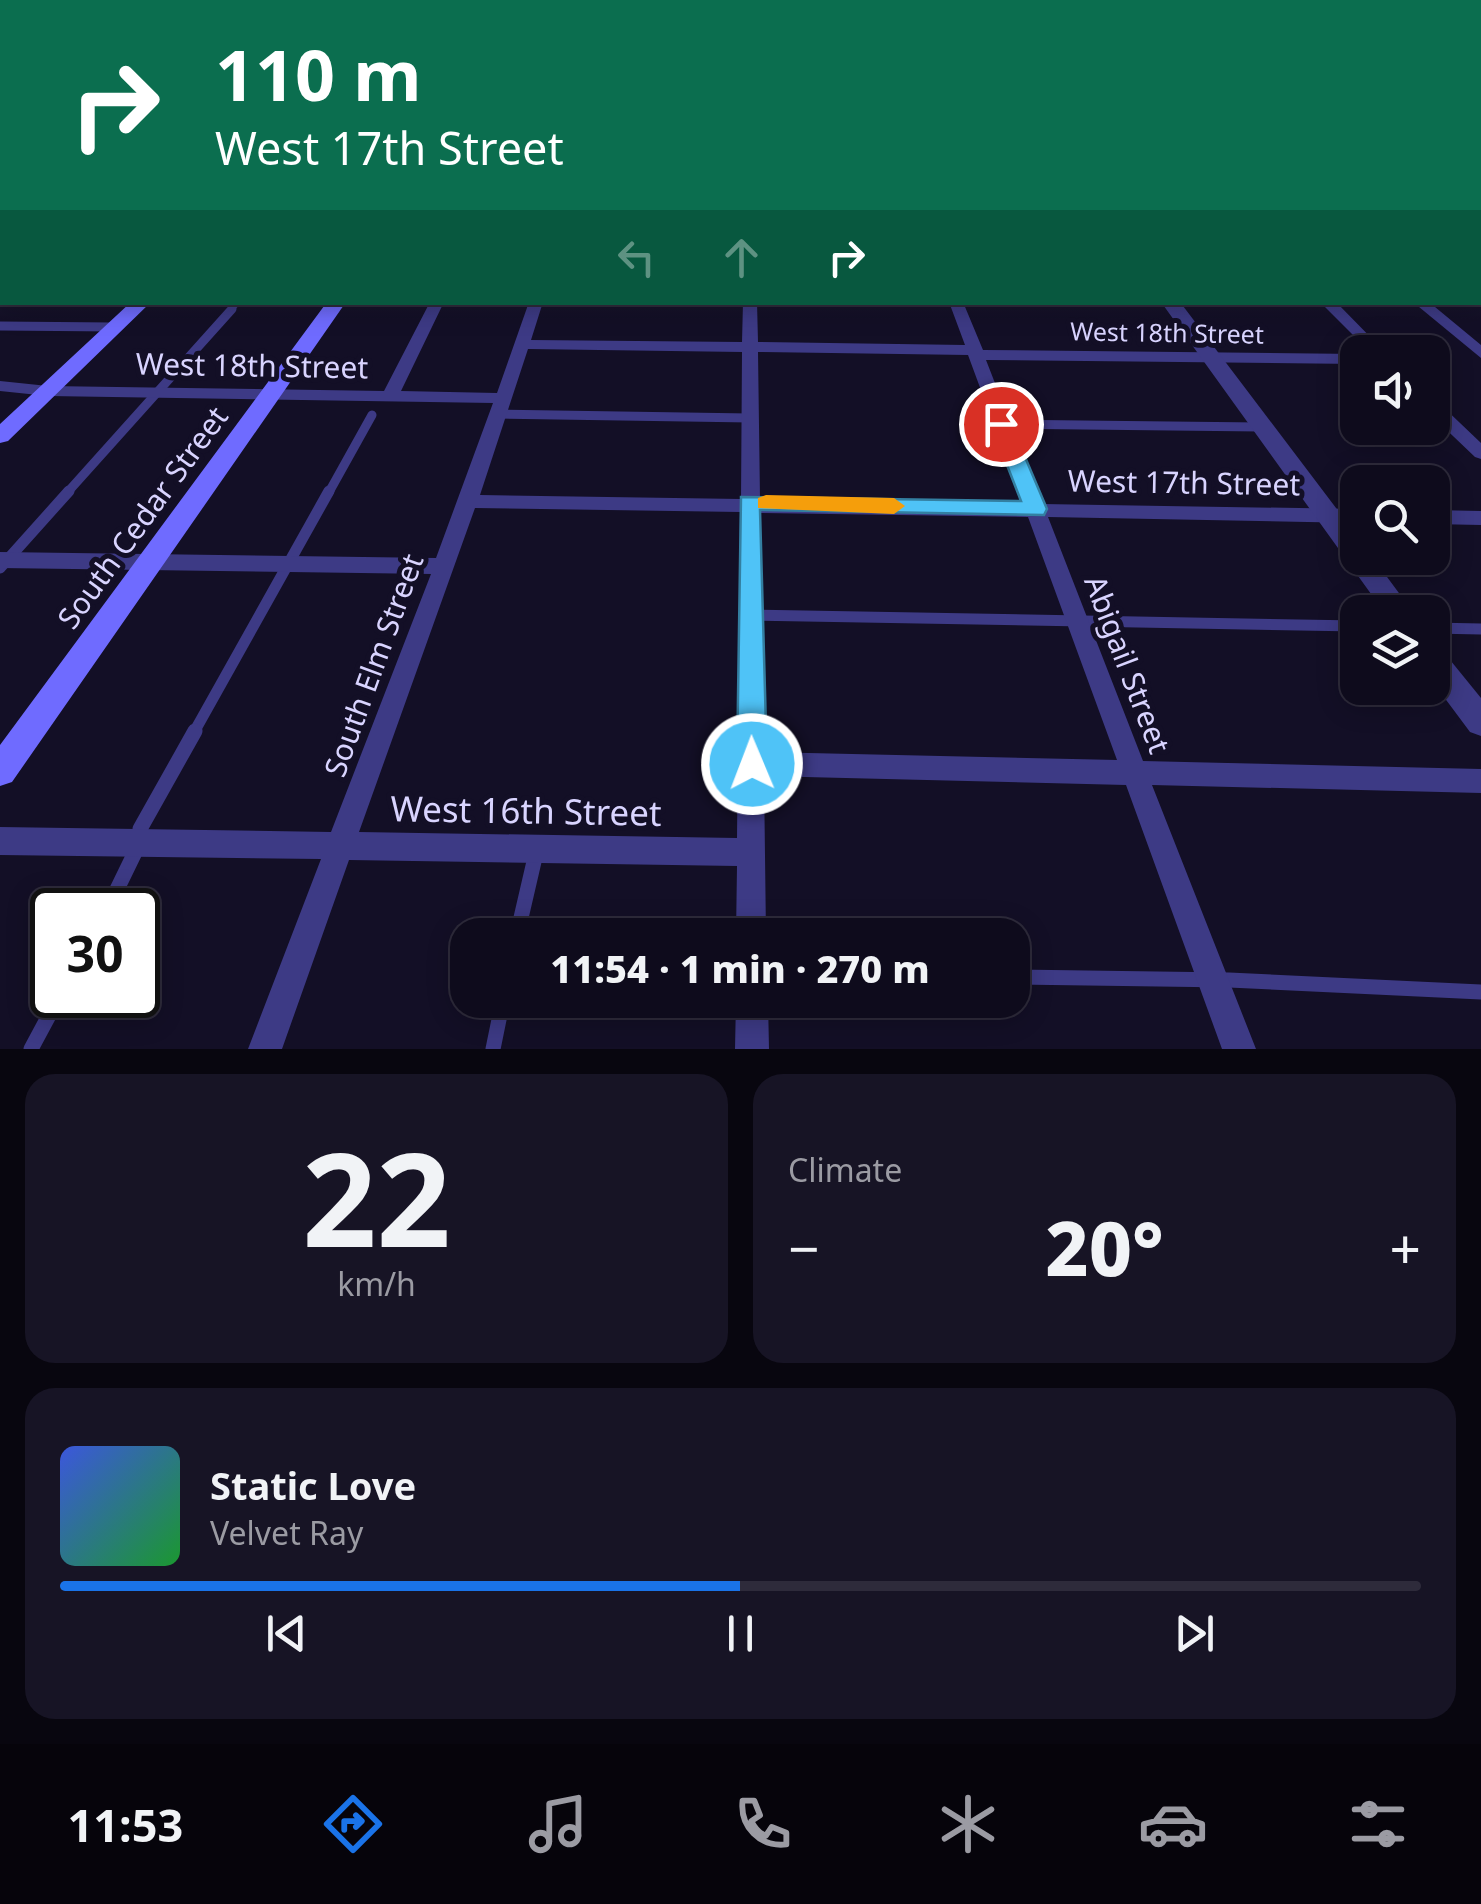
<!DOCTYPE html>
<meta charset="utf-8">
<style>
body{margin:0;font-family:"Noto Sans",sans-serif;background:#171425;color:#f1f3f6;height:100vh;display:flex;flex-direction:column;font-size:38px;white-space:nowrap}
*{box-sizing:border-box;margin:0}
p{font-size:32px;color:#9b9ba3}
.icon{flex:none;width:55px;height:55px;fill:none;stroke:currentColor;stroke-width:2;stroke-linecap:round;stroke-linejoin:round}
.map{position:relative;height:1049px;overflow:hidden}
.panel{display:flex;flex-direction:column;gap:25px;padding:25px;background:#08060f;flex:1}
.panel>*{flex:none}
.banner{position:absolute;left:0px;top:0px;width:1482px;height:305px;box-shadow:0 5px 25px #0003,0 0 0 2px #2e2b3b;background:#0b6e4f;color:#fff;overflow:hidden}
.buttons{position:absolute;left:1340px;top:335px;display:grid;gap:20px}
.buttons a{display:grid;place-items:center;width:110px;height:110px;border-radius:20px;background:#0e0b1c;box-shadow:0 5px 25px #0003,0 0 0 2px #2e2b3b;font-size:50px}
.speed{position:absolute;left:30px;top:888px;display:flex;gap:20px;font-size:50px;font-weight:700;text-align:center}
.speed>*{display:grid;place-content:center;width:130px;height:130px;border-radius:50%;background:#0e0b1c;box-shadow:0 5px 25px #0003,0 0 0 2px #2e2b3b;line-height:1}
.speed .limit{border:5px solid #111;border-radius:15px;background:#fff;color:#111}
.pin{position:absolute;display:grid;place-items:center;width:85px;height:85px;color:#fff;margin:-42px;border:5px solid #fff;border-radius:50%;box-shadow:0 2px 10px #0007}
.me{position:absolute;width:110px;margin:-55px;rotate:359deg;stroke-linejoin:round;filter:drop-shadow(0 0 8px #0008)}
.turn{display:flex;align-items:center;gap:35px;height:210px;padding:0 50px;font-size:45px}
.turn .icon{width:130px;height:130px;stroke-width:2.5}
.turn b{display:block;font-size:70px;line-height:85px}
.lanes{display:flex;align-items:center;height:95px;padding:0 50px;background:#0003;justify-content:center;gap:50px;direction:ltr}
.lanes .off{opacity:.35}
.big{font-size:75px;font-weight:800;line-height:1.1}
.panel .card{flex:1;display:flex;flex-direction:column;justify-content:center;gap:15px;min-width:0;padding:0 35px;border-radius:30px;background:#171425}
.panel .dial{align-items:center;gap:0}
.dial b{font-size:130px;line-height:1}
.song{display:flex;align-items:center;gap:30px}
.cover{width:120px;height:120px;border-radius:15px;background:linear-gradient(135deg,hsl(230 70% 55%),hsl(130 70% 35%))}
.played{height:10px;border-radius:5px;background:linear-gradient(90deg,#1a73e8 50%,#2e2b3b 50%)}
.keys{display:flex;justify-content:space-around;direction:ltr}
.heat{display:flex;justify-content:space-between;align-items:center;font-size:55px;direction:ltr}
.panel .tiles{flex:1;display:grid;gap:25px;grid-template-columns:1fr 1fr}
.card:last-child{grid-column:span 2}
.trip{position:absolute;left:450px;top:918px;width:580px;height:100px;border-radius:30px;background:#0e0b1c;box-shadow:0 5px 25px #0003,0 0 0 2px #2e2b3b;font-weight:800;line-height:100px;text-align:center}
.tab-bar{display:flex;height:160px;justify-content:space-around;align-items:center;background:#06040b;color:#9b9ba3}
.tab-bar .icon{width:70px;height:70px}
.tab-bar .selected{color:#1a73e8}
.tab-bar b{font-size:45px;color:#f1f3f6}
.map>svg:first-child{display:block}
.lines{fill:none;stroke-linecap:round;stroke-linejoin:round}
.service-far3{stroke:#3d3a85;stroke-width:6}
.service-far2{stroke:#3d3a85;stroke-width:9}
.service-far1{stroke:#3d3a85;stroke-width:11}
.service{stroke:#3d3a85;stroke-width:15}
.minor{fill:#3d3a85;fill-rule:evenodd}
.tertiary{fill:#3d3a85;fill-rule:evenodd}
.secondary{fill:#6f6bff;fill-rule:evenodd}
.route{fill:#4fc3f7;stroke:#337fa1;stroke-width:2.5}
.slow{fill:#f59e0b}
.labels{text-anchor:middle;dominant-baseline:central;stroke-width:10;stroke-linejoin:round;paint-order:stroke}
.far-street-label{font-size:25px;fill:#d9d4ff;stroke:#130f26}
.street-label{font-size:30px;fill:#d9d4ff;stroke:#130f26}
.near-street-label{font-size:35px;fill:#d9d4ff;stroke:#130f26}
</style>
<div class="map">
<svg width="1481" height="1049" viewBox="0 0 1481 1049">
<rect width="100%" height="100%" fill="#130f26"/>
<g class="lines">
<path class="service-far3" d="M 229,312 L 238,302"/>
<path class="service-far2" d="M 0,326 L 114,327
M 499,414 L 750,418
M 1001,424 L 1260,427
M 66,494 L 232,309
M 328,494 L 372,415"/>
<path class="service-far1" d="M 0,568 L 69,491
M 750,615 L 1358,626
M 1432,628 L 1481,629
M 193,734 L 329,491"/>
<path class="service" d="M 107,910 L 141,840 L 140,829 L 195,731
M 517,935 L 536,853
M 1012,977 L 1229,980 L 1481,992
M 31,1049 L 60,995
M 493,1049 L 503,1000"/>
<path class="minor" d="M 2,242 L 2,251 L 0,252 L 0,243 Z
M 1480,242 L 1481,242 L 1481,250 L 1480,250 Z
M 0,272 L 2,272 L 2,280 L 0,280 Z
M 430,302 L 444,302 L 401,391 L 497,393 L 529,302 L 543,302 L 531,340 L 742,342 L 743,302 L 757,302 L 758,342 L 965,345 L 949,302 L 963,302 L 983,350 L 1358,354 L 1358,364 L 986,360 L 1042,504 L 1358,509 L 1358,523 L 1048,517 L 1143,761 L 1481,769 L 1481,793 L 1152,785 L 1256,1049 L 1222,1049 L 1126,785 L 764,776 L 766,935 L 736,935 L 737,866 L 349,860 L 282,1049 L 248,1049 L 321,859 L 0,855 L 0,827 L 331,832 L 431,574 L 0,568 L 0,552 L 436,558 L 493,403 L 48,396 L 0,391 L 0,381 L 48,386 L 384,391 ZM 528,349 L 742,352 L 741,499 L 480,495 ZM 758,352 L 968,355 L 1023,504 L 760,499 ZM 475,508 L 740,512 L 737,838 L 359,832 ZM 760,513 L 1028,517 L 1117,760 L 764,752 Z
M 1320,302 L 1336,302 L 1385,352 L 1370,352 Z
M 1413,302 L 1429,302 L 1481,345 L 1481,358 Z
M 1432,401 L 1438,402 L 1481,443 L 1481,459 L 1475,457 L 1432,416 Z
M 1432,510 L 1481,511 L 1481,525 L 1432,524 Z
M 736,1000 L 768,1000 L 769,1049 L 735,1049 Z"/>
<path class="tertiary" d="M 0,193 L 2,193 L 2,201 L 0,201 Z
M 1480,205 L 1481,205 L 1481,215 L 1480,215 Z
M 1161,302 L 1180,302 L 1358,537 L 1358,558 L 1373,558 L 1413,612 L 1384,612 Z
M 1432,646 L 1442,650 L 1481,698 L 1481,736 L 1470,732 L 1432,681 Z"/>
<path class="secondary" d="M 131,302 L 151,302 L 8,441 L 0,443 L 0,424 Z
M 327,302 L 346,302 L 12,782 L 0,786 L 0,745 Z"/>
</g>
<linearGradient id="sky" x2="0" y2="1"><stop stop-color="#0a0815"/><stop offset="0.54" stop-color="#333752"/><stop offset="1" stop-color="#333752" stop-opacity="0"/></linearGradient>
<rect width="1481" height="319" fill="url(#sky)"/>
<path class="route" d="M 1001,418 L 1011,424 L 1047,509 L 1044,515 L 760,510 L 767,764 L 762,774 L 752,777 L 741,774 L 737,764 L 741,497 L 1021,501 L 991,424 Z"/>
<path class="slow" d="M 766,495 L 894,498 L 905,506 L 894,514 L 758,508 L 758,498 Z"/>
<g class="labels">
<g class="far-street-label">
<text transform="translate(1167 332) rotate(1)">West 18th Street</text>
</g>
<g class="street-label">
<text transform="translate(252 365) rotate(1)">West 18th Street</text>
<text transform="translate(1184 482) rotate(1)">West 17th Street</text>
<text transform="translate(142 517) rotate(-54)">South Cedar Street</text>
<text transform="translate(1128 664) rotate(69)">Abigail Street</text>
<text transform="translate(373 665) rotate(-70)">South Elm Street</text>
</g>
<g class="near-street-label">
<text transform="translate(526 810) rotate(1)">West 16th Street</text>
</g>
</g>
</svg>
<div class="buttons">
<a><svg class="icon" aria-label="sound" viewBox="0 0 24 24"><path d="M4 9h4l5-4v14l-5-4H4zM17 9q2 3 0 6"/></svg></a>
<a><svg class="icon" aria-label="search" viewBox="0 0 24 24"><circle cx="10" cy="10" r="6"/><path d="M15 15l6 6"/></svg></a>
<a><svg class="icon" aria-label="layers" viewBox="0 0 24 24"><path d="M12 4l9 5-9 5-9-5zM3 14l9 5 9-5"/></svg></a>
</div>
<div class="speed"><div class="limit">30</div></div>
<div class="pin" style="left:1001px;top:424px;background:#d93025"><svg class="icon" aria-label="arrive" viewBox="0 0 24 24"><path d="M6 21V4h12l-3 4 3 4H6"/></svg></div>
<svg class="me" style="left:752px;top:764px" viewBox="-20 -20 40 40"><circle r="17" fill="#4fc3f7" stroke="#fff" stroke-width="3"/><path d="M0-11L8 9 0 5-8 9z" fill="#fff"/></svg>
<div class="trip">11:54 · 1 min · 270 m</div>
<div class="banner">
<div class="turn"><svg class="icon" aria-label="right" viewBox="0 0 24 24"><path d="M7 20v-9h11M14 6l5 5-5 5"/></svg><div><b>110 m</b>West 17th Street</div></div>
<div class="lanes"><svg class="icon off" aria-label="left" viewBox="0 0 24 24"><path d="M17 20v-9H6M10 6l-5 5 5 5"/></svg><svg class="icon off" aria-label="ahead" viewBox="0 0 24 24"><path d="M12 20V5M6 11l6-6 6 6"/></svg><svg class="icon" aria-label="right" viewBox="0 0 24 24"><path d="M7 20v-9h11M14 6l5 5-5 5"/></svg></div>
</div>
</div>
<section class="panel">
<div class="tiles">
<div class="card dial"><b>22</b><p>km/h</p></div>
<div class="card"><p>Climate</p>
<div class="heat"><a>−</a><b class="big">20°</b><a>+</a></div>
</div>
<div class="card">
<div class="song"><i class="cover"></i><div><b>Static Love</b><p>Velvet Ray</p></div></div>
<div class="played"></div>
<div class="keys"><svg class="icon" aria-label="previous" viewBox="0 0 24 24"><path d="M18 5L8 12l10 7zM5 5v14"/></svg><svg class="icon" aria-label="pause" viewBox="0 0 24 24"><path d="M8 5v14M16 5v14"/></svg><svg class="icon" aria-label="next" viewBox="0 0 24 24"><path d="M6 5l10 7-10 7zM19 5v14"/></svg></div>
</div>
</div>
</section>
<nav class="tab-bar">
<b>11:53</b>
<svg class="icon selected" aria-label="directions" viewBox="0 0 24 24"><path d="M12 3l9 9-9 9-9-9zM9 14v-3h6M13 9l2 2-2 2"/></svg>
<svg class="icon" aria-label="music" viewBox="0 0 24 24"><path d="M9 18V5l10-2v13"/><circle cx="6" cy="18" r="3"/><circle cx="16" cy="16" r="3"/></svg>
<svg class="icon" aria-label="phone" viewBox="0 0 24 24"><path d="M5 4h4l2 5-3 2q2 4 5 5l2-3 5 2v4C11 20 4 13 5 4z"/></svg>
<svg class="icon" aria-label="climate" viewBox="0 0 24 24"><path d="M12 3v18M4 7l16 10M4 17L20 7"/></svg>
<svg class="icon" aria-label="car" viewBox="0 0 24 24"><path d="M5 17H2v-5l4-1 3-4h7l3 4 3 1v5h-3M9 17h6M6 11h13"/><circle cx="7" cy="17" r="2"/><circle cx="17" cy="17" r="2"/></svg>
<svg class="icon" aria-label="filters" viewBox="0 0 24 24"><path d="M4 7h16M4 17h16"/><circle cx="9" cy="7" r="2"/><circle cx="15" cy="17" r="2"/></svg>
</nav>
